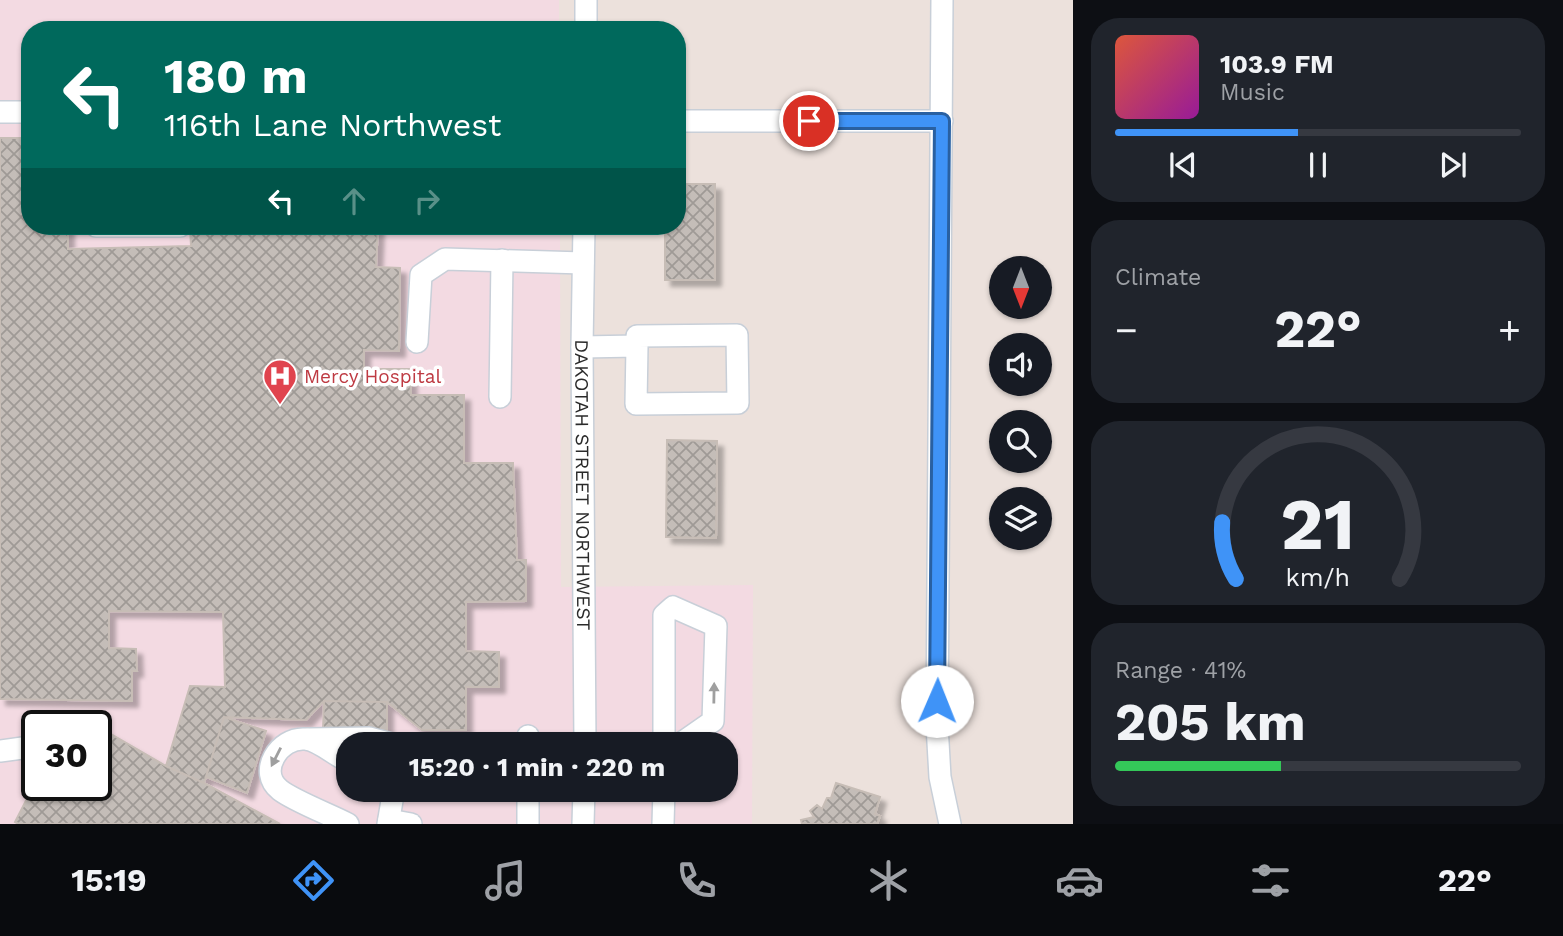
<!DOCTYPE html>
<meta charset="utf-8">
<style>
body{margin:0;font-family:"Work Sans",sans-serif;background:#20242c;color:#f1f3f6;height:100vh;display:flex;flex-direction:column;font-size:26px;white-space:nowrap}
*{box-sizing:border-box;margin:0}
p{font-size:23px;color:#9ea1a6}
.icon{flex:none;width:38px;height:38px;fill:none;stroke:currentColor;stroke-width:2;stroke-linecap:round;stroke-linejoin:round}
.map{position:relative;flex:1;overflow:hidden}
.drawer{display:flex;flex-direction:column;gap:18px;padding:18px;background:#0d0f14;width:490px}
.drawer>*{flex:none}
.top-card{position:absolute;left:21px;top:21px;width:665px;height:214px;border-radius:28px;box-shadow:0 2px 5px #0004;background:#00695c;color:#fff;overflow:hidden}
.needle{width:46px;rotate:180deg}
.tools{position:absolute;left:989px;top:256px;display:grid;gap:14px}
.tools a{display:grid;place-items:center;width:63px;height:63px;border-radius:50%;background:#171b24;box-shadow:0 2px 5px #0004;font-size:35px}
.speed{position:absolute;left:21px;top:710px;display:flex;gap:14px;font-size:35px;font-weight:700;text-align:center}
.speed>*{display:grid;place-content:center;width:91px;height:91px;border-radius:50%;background:#171b24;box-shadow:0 2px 5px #0004;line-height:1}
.speed .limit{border:4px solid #111;border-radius:10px;background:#fff;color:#111}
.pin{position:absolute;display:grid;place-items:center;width:60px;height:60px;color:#fff;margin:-30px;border:4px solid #fff;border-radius:50%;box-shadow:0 2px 7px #0007}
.me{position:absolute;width:77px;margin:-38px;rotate:1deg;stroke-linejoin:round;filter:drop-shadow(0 0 5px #0008)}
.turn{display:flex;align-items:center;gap:24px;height:147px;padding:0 28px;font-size:32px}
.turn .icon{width:91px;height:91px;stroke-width:2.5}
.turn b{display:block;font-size:49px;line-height:60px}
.lanes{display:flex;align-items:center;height:66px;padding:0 28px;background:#0003;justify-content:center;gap:35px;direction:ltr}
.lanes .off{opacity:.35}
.big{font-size:52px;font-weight:700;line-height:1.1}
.drawer .card{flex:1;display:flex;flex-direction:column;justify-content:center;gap:10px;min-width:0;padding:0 24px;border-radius:28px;background:#20242c}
.drawer .dial{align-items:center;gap:0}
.dial svg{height:182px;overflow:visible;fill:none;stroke:#363941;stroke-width:7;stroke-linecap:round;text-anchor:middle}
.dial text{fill:#f1f3f6;stroke:none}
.song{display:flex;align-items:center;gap:21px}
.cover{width:84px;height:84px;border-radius:10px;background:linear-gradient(135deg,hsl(10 70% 55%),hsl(300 70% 35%))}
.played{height:7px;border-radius:4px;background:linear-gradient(90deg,#3f93f7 45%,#363941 45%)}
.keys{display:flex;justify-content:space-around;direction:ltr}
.heat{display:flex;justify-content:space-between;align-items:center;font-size:38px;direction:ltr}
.charge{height:10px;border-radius:5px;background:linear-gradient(90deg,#34c759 41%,#363941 0)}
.trip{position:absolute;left:336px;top:732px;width:402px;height:70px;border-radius:28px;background:#171b24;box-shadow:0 2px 5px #0004;font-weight:700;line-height:70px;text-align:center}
.tabs{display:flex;height:112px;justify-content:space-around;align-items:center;background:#090b0e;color:#9ea1a6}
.tabs .icon{width:49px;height:49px}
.tabs .active{color:#3f93f7}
.tabs b{font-size:32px;color:#f1f3f6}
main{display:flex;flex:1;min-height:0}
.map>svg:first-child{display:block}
.medical{fill:#f3dae2;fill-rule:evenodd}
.building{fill:url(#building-cross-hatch);stroke:#c7bdb6;stroke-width:2;filter:url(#shadow)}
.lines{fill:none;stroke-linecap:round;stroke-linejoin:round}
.minor-casing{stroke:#c8cfd8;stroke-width:24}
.minor{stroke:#fff;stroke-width:21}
.oneway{fill:#9f9f9f}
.route-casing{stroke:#2960a1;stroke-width:18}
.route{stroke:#3f93f7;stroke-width:12}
.labels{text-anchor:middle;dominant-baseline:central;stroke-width:7;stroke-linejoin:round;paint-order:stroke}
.health-label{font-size:19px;fill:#be3a42;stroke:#fff;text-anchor:start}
.street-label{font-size:19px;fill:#2a2a2a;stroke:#fff}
</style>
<main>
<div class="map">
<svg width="1073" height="824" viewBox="0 0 1073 824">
<defs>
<pattern id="building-cross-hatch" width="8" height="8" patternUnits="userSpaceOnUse" patternTransform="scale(1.75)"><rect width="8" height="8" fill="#c4bdb8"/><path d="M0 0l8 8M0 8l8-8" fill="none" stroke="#9f9a96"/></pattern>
<filter id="shadow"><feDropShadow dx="6" dy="6" stdDeviation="2" flood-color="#0004"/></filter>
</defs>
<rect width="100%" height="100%" fill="#ece1dc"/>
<path class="medical" d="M 0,0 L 559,0 L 559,30 L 30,30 L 30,226 L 560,226 L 561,587 L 753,585 L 752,824 L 0,824 ZM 37,726 L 96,726 L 96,786 L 37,786 ZM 348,744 L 726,744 L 726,789 L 348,789 Z"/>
<path class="building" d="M 0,138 L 30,138 L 30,226 L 68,226 L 68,249 L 191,246 L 190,228 L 198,226 L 378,226 L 376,267 L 400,268 L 399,351 L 364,350 L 364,369 L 410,369 L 411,395 L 464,395 L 464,463 L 513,463 L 517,560 L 526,560 L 526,601 L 466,602 L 466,651 L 499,652 L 499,687 L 466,687 L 466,730 L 422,730 L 387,702 L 324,701 L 306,720 L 224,717 L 204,783 L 166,766 L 190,686 L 225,687 L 223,612 L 109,611 L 109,648 L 136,649 L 137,671 L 132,671 L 132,701 L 0,699 Z
M 677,184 L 715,184 L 715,280 L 665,280 L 665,226 L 677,226 Z
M 667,440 L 717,441 L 716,538 L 666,537 Z
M 324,701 L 387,702 L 387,731 L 323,730 Z
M 224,717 L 266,731 L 247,793 L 206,777 Z
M 65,724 L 97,726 L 166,766 L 204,783 L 280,824 L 19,824 L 15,822 L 37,779 L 37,786 L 96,786 L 96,726 L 64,726 Z
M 836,783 L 880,797 L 875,814 L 880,816 L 877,824 L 802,824 L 801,820 L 814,817 L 810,811 L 817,805 L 822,809 L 827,798 L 831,798 Z"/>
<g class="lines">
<g class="minor-casing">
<g id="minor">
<path d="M 942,0 L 937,725 L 940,777 L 950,824"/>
<path d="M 586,30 L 586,0"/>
<path d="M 0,112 L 30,112"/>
<path d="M 677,121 L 942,121"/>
<path d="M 96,226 L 180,226"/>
<path id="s1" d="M 584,226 L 582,347 L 585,744"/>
<path d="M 417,342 L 421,275 L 445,259 L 583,263"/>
<path d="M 582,347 L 637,346 L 636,404 L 738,403 L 737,335 L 637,336 L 637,346"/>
<path d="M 500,397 L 502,260"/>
<path d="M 308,739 L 369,738 L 392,744"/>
<path d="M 528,744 L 528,736"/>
<path d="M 664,744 L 664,615 L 673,607 L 716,626 L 713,721 L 680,744"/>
<path d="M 0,751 L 37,746"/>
<path d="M 348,761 C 335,756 319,740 305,739 C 279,737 257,772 280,790 C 294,801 331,815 348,824"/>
<path d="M 389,820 L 411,824"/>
<path d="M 388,824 L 394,789"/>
<path d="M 528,824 L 528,789"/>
<path d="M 583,824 L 584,789"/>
<path d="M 663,824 L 664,789"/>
</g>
</g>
<use href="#minor" class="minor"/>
</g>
<defs><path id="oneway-solid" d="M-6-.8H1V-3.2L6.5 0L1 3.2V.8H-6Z" transform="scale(1.75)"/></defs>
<g class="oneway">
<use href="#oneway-solid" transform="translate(714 693) rotate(-89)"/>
<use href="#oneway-solid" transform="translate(276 757) rotate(117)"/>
</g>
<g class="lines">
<g class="route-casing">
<path id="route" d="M 809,121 L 942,121 L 937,701"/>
</g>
<use href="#route" class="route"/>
</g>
<defs>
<g id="hospital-pin" transform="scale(1.75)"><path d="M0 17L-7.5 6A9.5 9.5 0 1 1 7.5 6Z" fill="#e0444e" stroke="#fff"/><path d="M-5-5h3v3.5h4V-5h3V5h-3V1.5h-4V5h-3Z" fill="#fff"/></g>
</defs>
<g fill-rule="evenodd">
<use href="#hospital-pin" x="280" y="376"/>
</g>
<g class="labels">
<g class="health-label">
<text x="304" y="376">Mercy Hospital</text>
</g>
<g class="street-label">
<text stroke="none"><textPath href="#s1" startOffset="259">DAKOTAH STREET NORTHWEST</textPath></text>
</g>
</g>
</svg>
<div class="tools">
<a><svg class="needle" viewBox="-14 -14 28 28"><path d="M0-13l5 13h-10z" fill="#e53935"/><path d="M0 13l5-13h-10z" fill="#9ea1a6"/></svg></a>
<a><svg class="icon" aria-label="sound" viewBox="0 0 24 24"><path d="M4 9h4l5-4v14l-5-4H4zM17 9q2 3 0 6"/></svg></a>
<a><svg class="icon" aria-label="search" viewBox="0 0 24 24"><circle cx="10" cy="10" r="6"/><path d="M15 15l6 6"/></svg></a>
<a><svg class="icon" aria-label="layers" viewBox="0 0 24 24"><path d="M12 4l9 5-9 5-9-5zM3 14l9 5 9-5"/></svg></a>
</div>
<div class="speed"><div class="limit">30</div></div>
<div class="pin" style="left:809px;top:121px;background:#d93025"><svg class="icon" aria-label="arrive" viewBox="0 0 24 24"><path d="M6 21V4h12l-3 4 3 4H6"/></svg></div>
<svg class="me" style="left:937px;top:701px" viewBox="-20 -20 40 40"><circle r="19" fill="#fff"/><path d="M0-13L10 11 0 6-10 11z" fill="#3f93f7"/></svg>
<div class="trip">15:20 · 1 min · 220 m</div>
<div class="top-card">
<div class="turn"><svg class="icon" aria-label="left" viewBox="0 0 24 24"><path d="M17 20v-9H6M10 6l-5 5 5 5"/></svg><div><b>180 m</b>116th Lane Northwest</div></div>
<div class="lanes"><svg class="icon" aria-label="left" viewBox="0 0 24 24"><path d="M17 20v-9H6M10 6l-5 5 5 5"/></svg><svg class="icon off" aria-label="ahead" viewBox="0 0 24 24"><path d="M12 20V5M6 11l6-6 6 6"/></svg><svg class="icon off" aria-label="right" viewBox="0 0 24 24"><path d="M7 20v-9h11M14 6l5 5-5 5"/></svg></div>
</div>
</div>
<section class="drawer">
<div class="card">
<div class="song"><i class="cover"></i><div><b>103.9 FM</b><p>Music</p></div></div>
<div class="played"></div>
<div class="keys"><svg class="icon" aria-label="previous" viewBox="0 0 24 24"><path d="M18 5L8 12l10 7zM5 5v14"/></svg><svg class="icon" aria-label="pause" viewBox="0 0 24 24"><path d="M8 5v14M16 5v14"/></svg><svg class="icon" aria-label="next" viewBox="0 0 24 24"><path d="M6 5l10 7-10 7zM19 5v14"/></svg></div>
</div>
<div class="card"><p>Climate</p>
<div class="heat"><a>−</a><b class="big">22°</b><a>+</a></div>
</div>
<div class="card dial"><svg viewBox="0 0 100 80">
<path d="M14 69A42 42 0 1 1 86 69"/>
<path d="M14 69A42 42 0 0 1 8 44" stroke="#3f93f7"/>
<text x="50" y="56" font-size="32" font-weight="700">21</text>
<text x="50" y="72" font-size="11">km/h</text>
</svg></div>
<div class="card"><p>Range · 41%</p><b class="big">205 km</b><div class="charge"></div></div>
</section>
</main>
<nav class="tabs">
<b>15:19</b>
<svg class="icon active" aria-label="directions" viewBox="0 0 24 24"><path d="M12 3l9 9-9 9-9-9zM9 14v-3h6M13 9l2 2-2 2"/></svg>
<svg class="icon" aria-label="music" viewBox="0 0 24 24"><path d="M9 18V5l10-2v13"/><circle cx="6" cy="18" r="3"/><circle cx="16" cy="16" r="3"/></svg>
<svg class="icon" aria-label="phone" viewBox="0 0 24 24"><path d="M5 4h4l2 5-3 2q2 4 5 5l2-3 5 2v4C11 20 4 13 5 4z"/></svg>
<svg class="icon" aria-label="climate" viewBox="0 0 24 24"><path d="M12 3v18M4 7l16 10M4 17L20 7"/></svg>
<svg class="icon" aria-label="car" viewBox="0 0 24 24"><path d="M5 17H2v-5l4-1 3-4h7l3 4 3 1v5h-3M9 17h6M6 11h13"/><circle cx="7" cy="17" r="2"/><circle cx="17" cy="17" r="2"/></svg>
<svg class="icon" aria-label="filters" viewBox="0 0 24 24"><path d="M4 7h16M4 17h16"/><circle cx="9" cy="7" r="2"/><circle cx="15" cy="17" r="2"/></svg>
<b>22°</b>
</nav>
